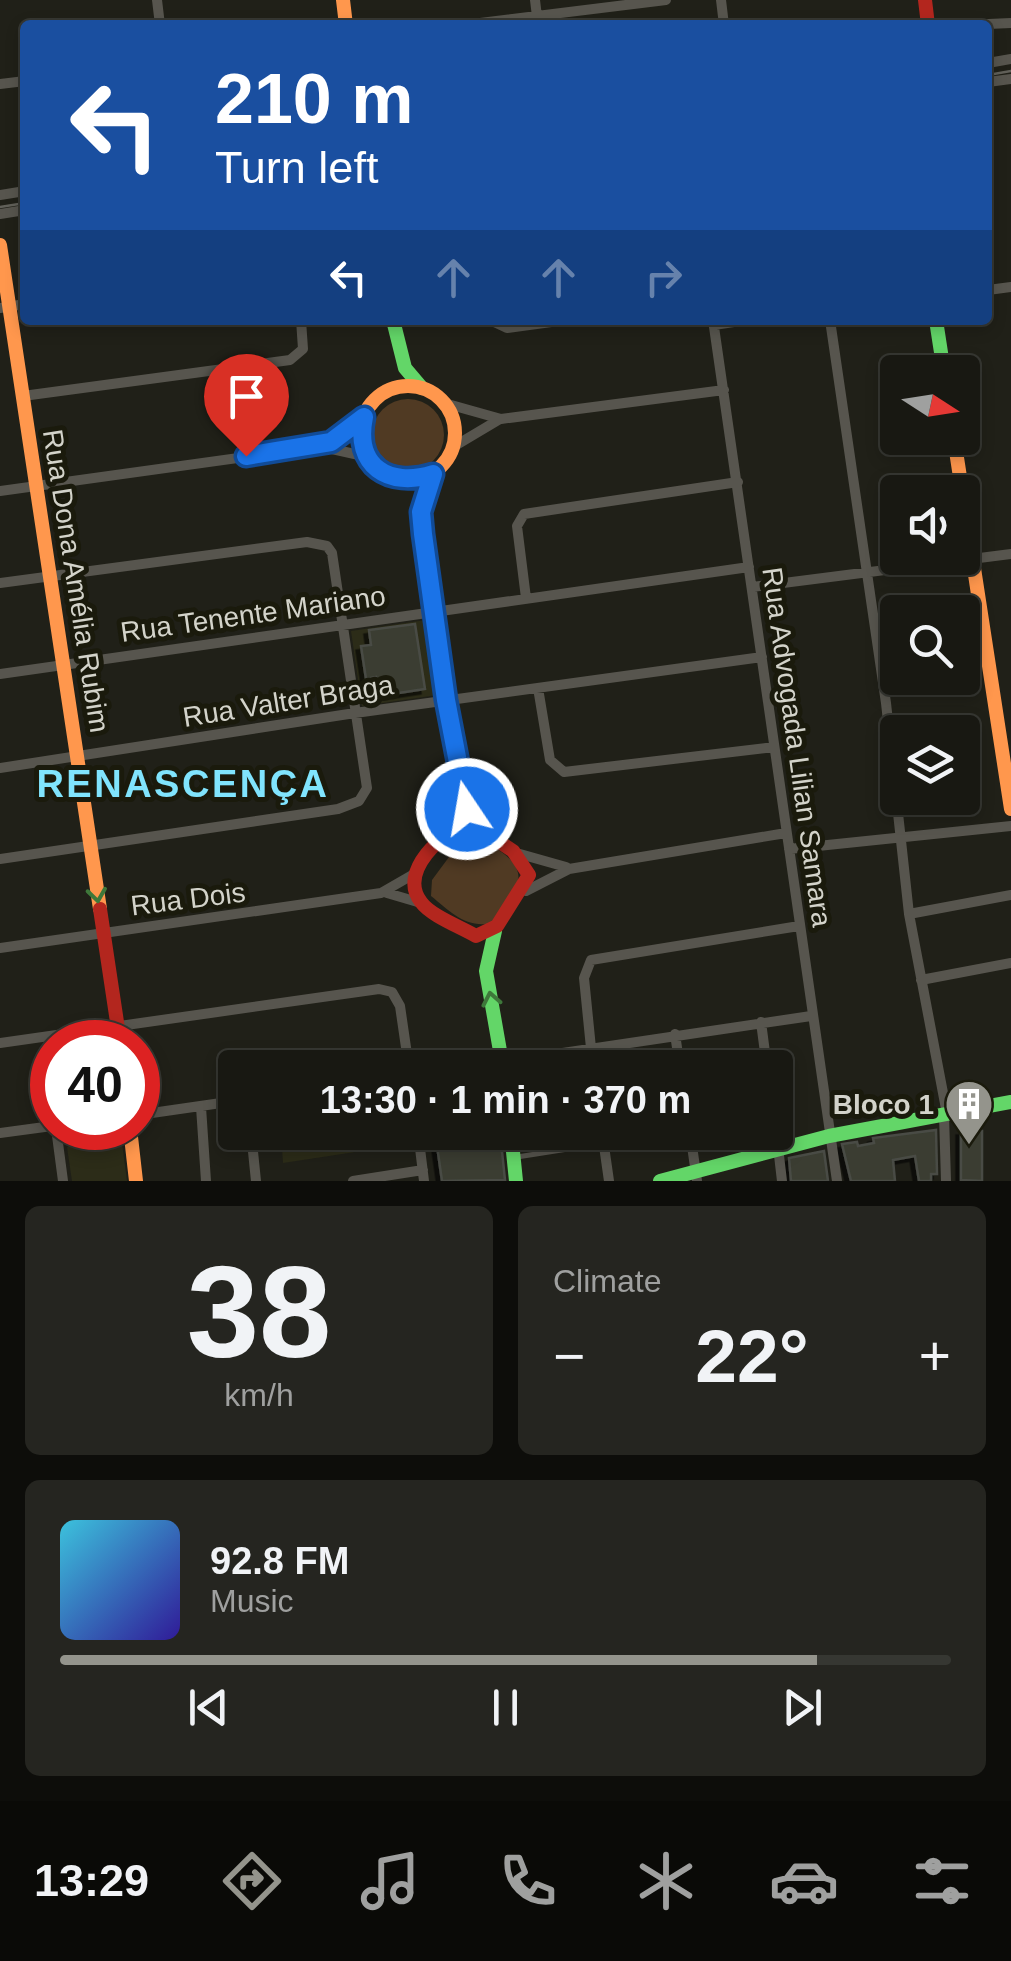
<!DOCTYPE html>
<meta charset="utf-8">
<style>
body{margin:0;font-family:Helvetica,sans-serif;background:#252520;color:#f1f3f6;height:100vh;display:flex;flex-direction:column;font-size:38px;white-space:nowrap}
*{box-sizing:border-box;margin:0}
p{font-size:32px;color:#9fa09f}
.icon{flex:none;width:55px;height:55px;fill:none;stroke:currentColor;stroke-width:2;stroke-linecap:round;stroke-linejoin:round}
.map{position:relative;height:1181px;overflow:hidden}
.side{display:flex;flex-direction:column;gap:25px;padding:25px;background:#0d0d0a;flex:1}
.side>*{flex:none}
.hud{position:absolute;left:20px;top:20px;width:972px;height:305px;border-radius:10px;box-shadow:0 5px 15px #0003,0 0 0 2px #363732;background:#1a4fa0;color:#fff;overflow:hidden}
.needle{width:65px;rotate:102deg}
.tools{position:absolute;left:880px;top:355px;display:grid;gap:20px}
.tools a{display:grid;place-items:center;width:100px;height:100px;border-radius:10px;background:#181812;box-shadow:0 5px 15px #0003,0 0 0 2px #363732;font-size:50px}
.speed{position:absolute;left:30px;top:1020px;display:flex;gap:20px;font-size:50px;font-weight:700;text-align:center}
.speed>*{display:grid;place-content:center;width:130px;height:130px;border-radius:50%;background:#181812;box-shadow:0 5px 15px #0003,0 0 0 2px #363732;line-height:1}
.speed .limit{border:15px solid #d22;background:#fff;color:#111}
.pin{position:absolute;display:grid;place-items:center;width:85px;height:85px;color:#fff;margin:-102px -42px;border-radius:50% 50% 50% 0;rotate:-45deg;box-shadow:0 0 10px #0007}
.pin .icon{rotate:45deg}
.me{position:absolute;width:110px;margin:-55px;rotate:348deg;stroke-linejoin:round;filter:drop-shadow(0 0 8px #0008)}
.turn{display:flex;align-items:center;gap:35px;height:210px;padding:0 30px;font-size:45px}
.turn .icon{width:130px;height:130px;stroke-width:2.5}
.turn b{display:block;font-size:70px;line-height:85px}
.lanes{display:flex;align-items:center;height:95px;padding:0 30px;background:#0003;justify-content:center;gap:50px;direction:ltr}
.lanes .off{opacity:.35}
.big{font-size:75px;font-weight:600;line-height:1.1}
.side .tile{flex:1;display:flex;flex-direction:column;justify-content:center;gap:15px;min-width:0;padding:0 35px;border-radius:15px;background:#252520}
.side .dial{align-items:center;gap:0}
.dial b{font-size:130px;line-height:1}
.song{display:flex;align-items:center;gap:30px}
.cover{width:120px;height:120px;border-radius:15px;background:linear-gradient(135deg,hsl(190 70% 55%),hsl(250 70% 35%))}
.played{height:10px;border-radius:5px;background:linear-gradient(90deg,#94948c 85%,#363732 85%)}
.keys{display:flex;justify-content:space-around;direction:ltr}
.heat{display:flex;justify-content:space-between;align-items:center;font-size:55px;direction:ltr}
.side .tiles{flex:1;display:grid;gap:25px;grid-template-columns:1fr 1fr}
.tile:last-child{grid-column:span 2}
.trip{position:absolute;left:218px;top:1050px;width:575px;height:100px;border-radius:10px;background:#181812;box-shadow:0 5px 15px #0003,0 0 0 2px #363732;font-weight:600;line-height:100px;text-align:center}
.tabs{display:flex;height:160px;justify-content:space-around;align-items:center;background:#0a0a07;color:#9fa09f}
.tabs .icon{width:70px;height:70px}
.tabs .active{color:#94948c}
.tabs b{font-size:45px;color:#f1f3f6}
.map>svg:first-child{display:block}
.built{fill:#2c2c18}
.green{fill:#503a23}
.building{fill:#3a3e32;stroke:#494b45;stroke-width:2.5;filter:url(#shadow)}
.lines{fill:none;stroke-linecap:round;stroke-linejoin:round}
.lane{stroke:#57554e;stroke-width:5}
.street{stroke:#57554e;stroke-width:10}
.fast{stroke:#63d668;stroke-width:14}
.slow{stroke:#ff974d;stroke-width:14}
.jam{stroke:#b3261e;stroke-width:14}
.tram{stroke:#616059;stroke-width:2.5}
.oneway{stroke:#3e783a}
.route-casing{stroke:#114b97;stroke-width:25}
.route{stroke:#1a73e8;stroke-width:18}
.labels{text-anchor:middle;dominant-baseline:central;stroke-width:10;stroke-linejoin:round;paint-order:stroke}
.street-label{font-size:28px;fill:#d3d3ca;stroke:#1a1a0c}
.poi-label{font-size:28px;font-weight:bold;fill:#d3d3ca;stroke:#1a1a0c;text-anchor:end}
.district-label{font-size:38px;font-weight:bold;letter-spacing:2.5px;fill:#80e4fd;stroke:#1a1a0c}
</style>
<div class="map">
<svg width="1011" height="1181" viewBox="0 0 1011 1181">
<defs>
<filter id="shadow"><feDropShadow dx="-4.5" dy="4.5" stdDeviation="0" flood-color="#0009"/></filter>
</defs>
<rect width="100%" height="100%" fill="#202018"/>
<path class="built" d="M 426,620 L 437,695 L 362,706 L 351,631 Z
M 120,1128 L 127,1181 L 72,1181 L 67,1147 L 79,1145 L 77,1130 Z
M 281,1133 L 386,1133 L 388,1147 L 283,1163 Z"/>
<path class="green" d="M372 435a36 36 0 1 1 72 0a36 36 0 1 1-72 0Z
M 466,834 C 477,835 484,841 494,847 C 536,873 516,891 493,923 C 466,929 451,912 431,896 L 432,880 Z"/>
<path class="building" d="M 415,624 L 425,689 L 379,696 L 376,677 L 366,679 L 361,646 L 371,645 L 369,630 Z
M 936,1130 L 937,1174 L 931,1174 L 931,1181 L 919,1181 L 915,1156 L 893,1160 L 895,1181 L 851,1181 L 842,1144 L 857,1142 L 858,1146 L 874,1143 L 873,1138 Z
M 961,1131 L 982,1131 L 982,1181 L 961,1180 Z
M 435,1132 L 500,1132 L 505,1180 L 442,1181 Z
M 824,1151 L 828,1181 L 791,1181 L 789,1158 Z"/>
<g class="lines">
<path class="lane" d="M 517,1157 L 676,1132"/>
<path class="street" d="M 157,0 L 160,25
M 535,0 L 538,25
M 721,0 L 724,25
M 464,25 L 666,0
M 966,25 L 1011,23
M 988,63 L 1011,59
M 988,82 L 1011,79
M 0,84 L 25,81
M 0,195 L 25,191
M 0,214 L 25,210
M 988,290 L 1011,287
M 0,308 L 25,304
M 490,320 L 507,328 L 566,320
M 713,320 L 837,1181
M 830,320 L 886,703 L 909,914 L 947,1114
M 714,325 L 747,320
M 23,396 L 290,360 L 303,349 L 301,320
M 444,403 L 501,419 L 724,390
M 323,447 L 359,455 L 379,470
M 453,447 L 500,419
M 0,491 L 317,447 L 342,437 L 364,417
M 0,583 L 307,542 L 327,546 L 332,553 L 367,788 L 359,801 L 338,809 L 0,859
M 752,587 L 1011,554
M 526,598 L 517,526 L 524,514 L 738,482
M 0,674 L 749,567
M 538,688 L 550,760 L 564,772 L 774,747
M 0,768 L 355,713 L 762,657
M 789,849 L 1011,826
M 520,854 L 566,867
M 526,891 L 569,869 L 786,833
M 387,893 L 421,903
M 909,914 L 1011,895
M 0,948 L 381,893 L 414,874
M 921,980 L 1011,963
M 761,1022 L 767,1068
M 675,1034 L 680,1068
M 0,1043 L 379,989 L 392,992 L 400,1006 L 409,1068
M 462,1068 L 811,1016
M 593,1068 L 584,978 L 591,960 L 799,926
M 201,1107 L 206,1181
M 138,1115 L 235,1101
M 944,1115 L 946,1181
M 775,1121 L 782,1181
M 56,1128 L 63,1181
M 251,1132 L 256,1181
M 418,1132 L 424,1181
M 602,1132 L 609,1181
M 690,1132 L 697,1181
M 0,1133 L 52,1126
M 353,1181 L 423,1170"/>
<path class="fast" d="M 393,320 L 405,368 L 422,388
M 936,320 L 944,372
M 495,931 L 486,971 L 503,1068
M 511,1132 L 516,1181
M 660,1181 L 829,1136 L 1011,1102"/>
<path class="slow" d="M 343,0 L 346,25
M 0,245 L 100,909
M361 433a47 47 0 1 1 94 0a47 47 0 1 1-94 0Z
M 954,438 L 1011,809
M 130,1128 L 136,1181"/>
<path class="jam" d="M 925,0 L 928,25
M 433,474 L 421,511 L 446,700 L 467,809 L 483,825
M 468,821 L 513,851 L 529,875 L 497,926 L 476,936 C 461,927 431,916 421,902 C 397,871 444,832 468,821 Z
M 100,909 L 120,1042"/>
<path class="tram" d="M 988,75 L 1011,71
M 0,207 L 25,203"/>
</g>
<defs><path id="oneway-chevron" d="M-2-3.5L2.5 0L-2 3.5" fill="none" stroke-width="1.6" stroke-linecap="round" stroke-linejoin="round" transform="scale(2.5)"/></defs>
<g class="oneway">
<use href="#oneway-chevron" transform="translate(97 895) rotate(82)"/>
<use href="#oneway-chevron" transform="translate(491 999) rotate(-101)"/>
</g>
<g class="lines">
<g class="route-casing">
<path id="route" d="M 246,456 L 331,442 L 364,417 C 354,466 388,488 433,474 L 421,512 L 423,534 L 446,700 L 467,809"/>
</g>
<use href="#route" class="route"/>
</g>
<defs>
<g id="building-pin" transform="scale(2.5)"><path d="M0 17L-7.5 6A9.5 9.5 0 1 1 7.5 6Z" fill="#94948c" stroke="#1a1a0c"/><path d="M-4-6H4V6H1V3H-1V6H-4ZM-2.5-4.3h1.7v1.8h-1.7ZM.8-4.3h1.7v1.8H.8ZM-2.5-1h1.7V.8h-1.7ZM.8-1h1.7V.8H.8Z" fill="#fff"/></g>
</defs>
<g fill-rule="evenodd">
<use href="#building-pin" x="969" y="1104"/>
</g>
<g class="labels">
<g class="street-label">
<text transform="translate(76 581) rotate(81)">Rua Dona Amélia Rubim</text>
<text transform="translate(253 614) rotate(-8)">Rua Tenente Mariano</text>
<text transform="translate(288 701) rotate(-9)">Rua Valter Braga</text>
<text transform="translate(797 747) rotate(82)">Rua Advogada Lilian Samara</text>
<text transform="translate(188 899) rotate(-7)">Rua Dois</text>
</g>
<g class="poi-label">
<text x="934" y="1104">Bloco 1</text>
</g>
<g class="district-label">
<text x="183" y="784">RENASCENÇA</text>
</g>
</g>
</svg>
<div class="tools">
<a><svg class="needle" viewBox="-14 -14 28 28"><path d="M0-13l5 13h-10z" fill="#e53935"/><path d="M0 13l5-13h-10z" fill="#9fa09f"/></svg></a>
<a><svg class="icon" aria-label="sound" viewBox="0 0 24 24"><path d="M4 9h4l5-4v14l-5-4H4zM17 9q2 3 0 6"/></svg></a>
<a><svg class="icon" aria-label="search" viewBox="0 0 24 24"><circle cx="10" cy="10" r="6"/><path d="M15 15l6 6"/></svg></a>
<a><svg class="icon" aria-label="layers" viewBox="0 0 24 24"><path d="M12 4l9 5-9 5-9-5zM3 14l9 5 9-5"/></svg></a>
</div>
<div class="speed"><div class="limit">40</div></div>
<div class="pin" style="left:246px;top:456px;background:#d93025"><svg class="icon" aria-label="arrive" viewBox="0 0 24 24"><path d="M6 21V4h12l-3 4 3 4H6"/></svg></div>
<svg class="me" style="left:467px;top:809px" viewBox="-20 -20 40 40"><circle r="17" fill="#1a73e8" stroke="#fff" stroke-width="3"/><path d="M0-11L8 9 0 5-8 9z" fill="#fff"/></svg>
<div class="trip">13:30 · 1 min · 370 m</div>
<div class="hud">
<div class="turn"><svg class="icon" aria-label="left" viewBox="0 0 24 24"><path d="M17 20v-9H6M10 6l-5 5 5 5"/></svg><div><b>210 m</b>Turn left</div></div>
<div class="lanes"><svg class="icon" aria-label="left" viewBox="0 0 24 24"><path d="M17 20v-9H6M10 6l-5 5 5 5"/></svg><svg class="icon off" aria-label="ahead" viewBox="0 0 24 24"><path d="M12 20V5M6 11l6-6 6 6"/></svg><svg class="icon off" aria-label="ahead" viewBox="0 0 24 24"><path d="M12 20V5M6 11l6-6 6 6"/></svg><svg class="icon off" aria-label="right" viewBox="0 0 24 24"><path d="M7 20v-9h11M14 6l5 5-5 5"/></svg></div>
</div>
</div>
<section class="side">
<div class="tiles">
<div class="tile dial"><b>38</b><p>km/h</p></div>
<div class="tile"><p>Climate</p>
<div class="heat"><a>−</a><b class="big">22°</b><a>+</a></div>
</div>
<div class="tile">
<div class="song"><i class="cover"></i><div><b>92.8 FM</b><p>Music</p></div></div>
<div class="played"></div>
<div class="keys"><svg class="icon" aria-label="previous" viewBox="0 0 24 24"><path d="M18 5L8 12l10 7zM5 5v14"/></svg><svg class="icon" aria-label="pause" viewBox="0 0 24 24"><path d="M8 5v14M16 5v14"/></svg><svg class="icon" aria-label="next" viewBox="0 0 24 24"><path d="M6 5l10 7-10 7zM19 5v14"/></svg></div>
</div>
</div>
</section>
<nav class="tabs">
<b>13:29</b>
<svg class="icon active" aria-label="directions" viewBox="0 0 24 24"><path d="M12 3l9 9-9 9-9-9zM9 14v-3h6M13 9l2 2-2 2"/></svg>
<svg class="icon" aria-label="music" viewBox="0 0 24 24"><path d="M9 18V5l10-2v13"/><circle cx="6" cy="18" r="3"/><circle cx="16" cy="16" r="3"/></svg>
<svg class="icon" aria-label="phone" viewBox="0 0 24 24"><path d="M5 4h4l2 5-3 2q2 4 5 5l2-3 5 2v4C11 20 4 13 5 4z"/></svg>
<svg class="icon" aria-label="climate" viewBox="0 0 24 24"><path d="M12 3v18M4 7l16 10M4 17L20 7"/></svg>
<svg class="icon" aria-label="car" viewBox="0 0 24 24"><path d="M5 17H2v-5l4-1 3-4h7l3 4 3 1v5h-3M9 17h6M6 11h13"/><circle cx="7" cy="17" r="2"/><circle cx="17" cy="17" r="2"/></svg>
<svg class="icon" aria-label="filters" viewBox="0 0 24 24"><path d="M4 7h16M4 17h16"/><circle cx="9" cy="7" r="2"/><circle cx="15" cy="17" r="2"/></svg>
</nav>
